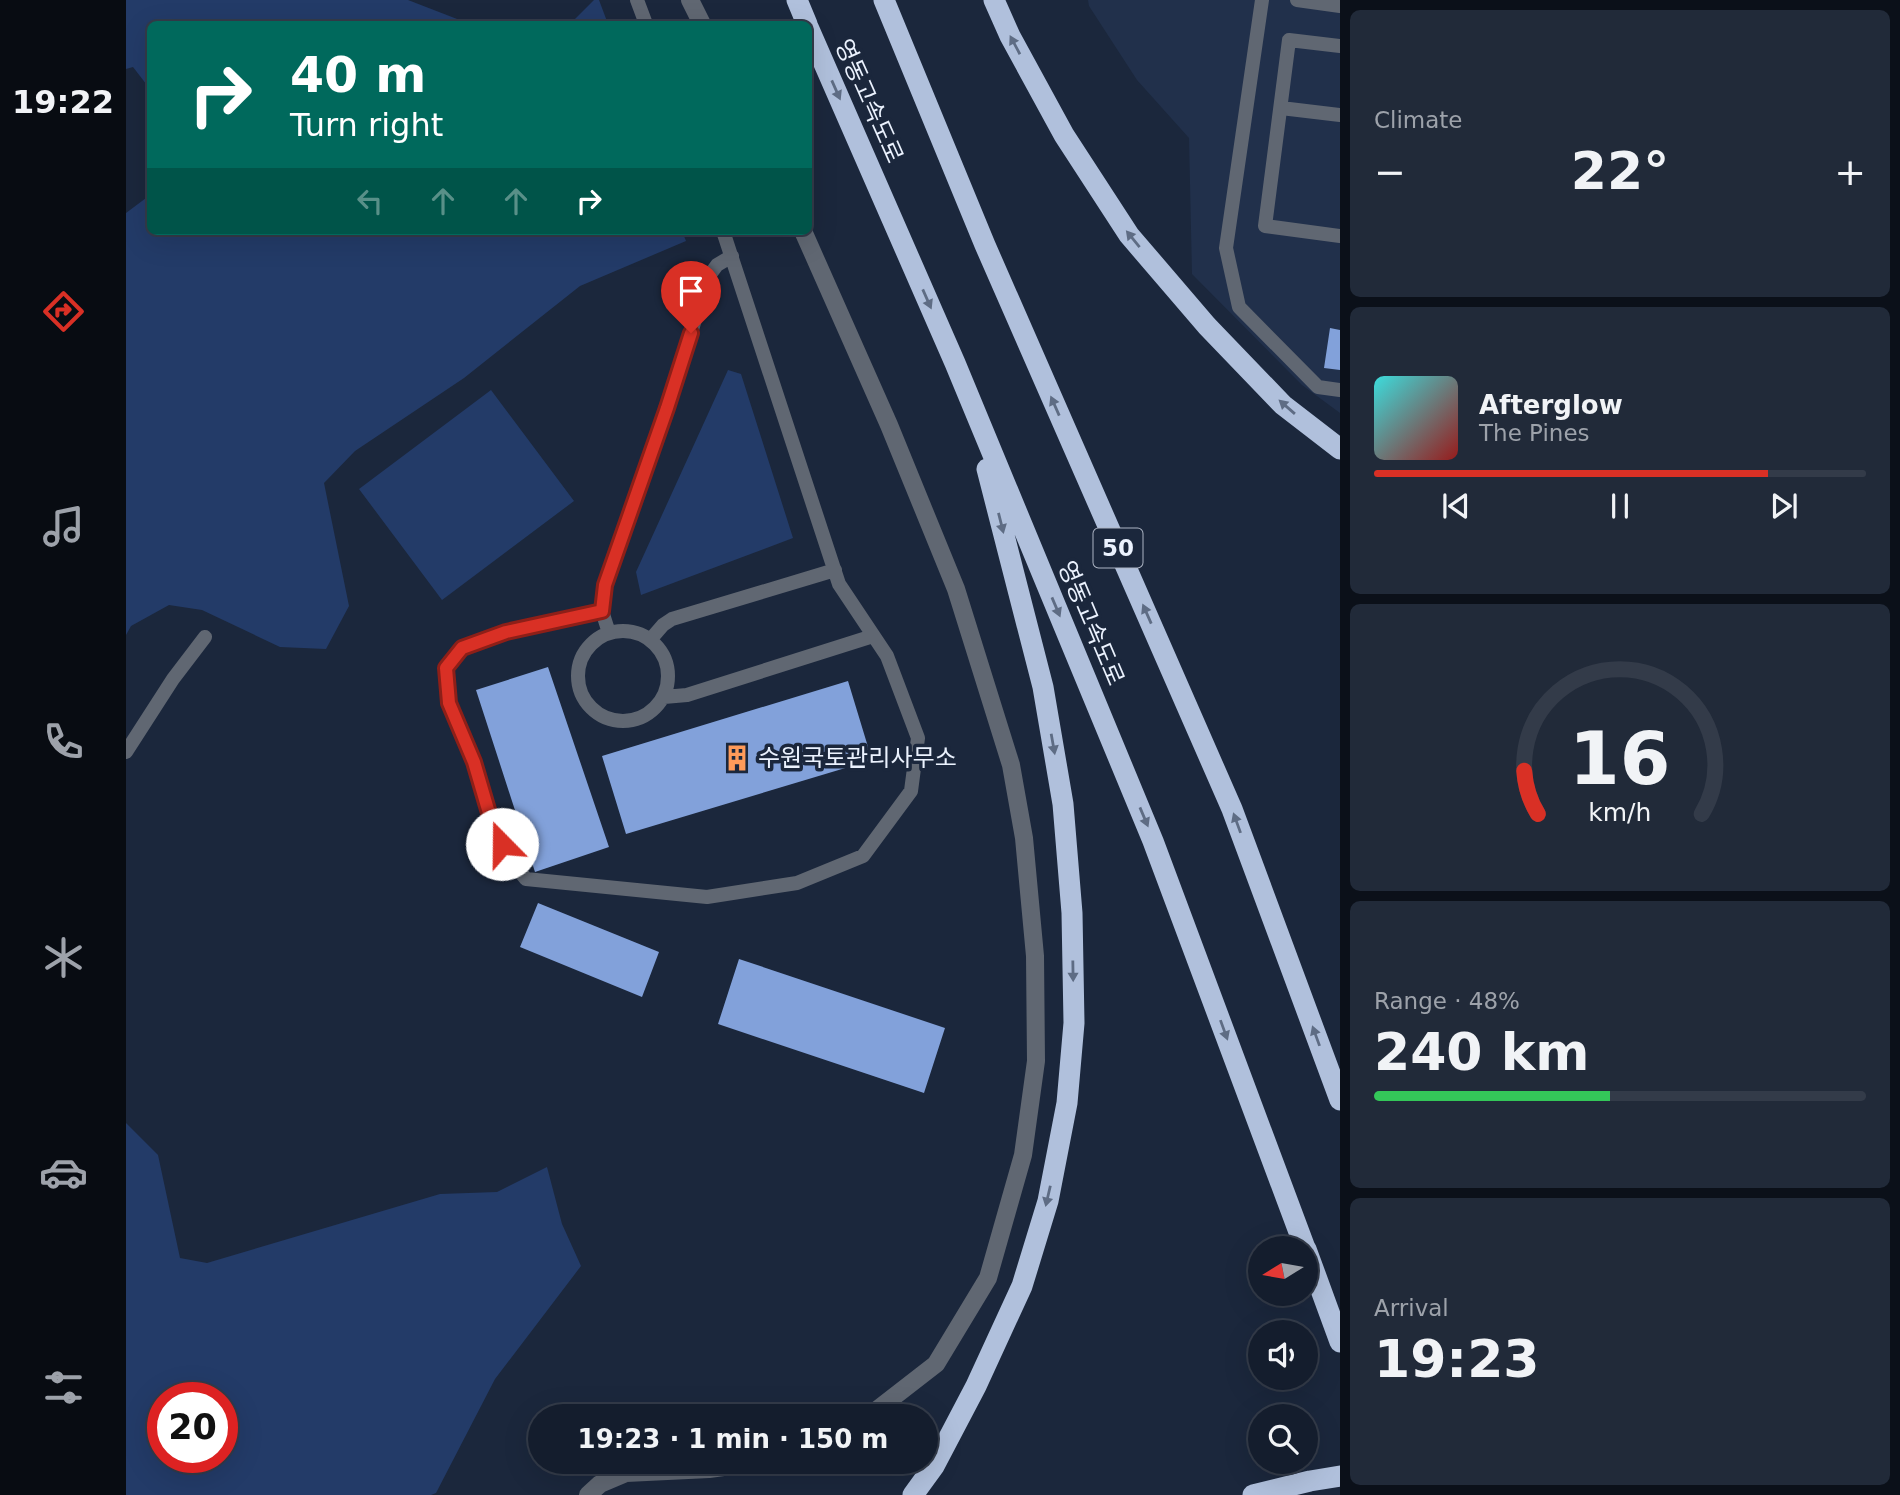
<!DOCTYPE html>
<meta charset="utf-8">
<style>
body{margin:0;font-family:"DejaVu Sans","Noto Sans KR",sans-serif;background:#212a39;color:#f1f3f6;height:100vh;display:flex;flex-direction:column;font-size:26px;white-space:nowrap}
*{box-sizing:border-box;margin:0}
p{font-size:23px;color:#9da2aa}
.icon{flex:none;width:38px;height:38px;fill:none;stroke:currentColor;stroke-width:2;stroke-linecap:round;stroke-linejoin:round}
.map{position:relative;flex:1;overflow:hidden}
.details{display:flex;flex-direction:column;gap:10px;padding:10px;background:#0b1019;width:560px}
.details>*{flex:none}
.hud{position:absolute;left:21px;top:21px;width:665px;height:214px;border-radius:10px;box-shadow:0 7px 28px #0002,0 0 0 2px #333b49;background:#00695c;color:#fff;overflow:hidden}
.needle{width:46px;rotate:259deg}
.controls{position:absolute;left:1122px;top:1236px;display:grid;gap:14px}
.controls a{display:grid;place-items:center;width:70px;height:70px;border-radius:50%;background:#141d2d;box-shadow:0 7px 28px #0002,0 0 0 2px #333b49;font-size:35px}
.speed{position:absolute;left:21px;top:1382px;display:flex;gap:14px;font-size:35px;font-weight:700;text-align:center}
.speed>*{display:grid;place-content:center;width:91px;height:91px;border-radius:50%;background:#141d2d;box-shadow:0 7px 28px #0002,0 0 0 2px #333b49;line-height:1}
.speed .limit{border:10px solid #d22;background:#fff;color:#111}
.pin{position:absolute;display:grid;place-items:center;width:60px;height:60px;color:#fff;margin:-72px -30px;border-radius:50% 50% 50% 0;rotate:-45deg;box-shadow:0 0 7px #0007}
.pin .icon{rotate:45deg}
.me{position:absolute;width:77px;margin:-38px;rotate:338deg;stroke-linejoin:round;filter:drop-shadow(0 0 5px #0008)}
.turn{display:flex;align-items:center;gap:24px;height:147px;padding:0 28px;font-size:32px}
.turn .icon{width:91px;height:91px;stroke-width:2.5}
.turn b{display:block;font-size:49px;line-height:60px}
.lanes{display:flex;align-items:center;height:66px;padding:0 28px;background:#0003;justify-content:center;gap:35px;direction:ltr}
.lanes .off{opacity:.35}
.big{font-size:52px;font-weight:600;line-height:1.1}
.details .tile{flex:1;display:flex;flex-direction:column;justify-content:center;gap:10px;min-width:0;padding:0 24px;border-radius:10px;background:#212a39}
.details .dial{align-items:center;gap:0}
.dial svg{height:182px;overflow:visible;fill:none;stroke:#333b49;stroke-width:7;stroke-linecap:round;text-anchor:middle}
.dial text{fill:#f1f3f6;stroke:none}
.song{display:flex;align-items:center;gap:21px}
.cover{width:84px;height:84px;border-radius:10px;background:linear-gradient(135deg,hsl(180 70% 55%),hsl(0 70% 35%))}
.played{height:7px;border-radius:4px;background:linear-gradient(90deg,#d93025 80%,#333b49 80%)}
.keys{display:flex;justify-content:space-around;direction:ltr}
.heat{display:flex;justify-content:space-between;align-items:center;font-size:38px;direction:ltr}
.charge{height:10px;border-radius:5px;background:linear-gradient(90deg,#34c759 48%,#333b49 0)}
.trip{position:absolute;left:402px;top:1404px;width:410px;height:70px;border-radius:35px;background:#141d2d;box-shadow:0 7px 28px #0002,0 0 0 2px #333b49;font-weight:600;line-height:70px;text-align:center}
main{display:flex;flex:1;min-height:0}
.tabs{display:flex;flex-direction:column;width:126px;justify-content:space-around;align-items:center;background:#080c12;color:#9da2aa}
.tabs .icon{width:49px;height:49px}
.tabs .active{color:#d93025}
.tabs b{font-size:32px;color:#f1f3f6}
.map>svg:first-child{display:block}
.built{fill:#21304b}
.green{fill:#233b68;fill-rule:evenodd}
.building{fill:#82a1da}
.lines{fill:none;stroke-linecap:round;stroke-linejoin:round}
.lane{stroke:#606772;stroke-width:14}
.street{stroke:#606772;stroke-width:18}
.highway{stroke:#b0c0dc;stroke-width:21}
.oneway{fill:#5e6c84}
.route-casing{stroke:#8d1f18;stroke-width:18}
.route{stroke:#d93025;stroke-width:12}
.labels{text-anchor:middle;dominant-baseline:central;stroke-width:7;stroke-linejoin:round;paint-order:stroke}
.shield{fill:#1b273c;stroke:#adb5c4;stroke-width:2}
.shield-label{font-size:23px;font-weight:bold;fill:#ebf2fe}
.street-label{font-size:24px;fill:#ebf2fe;stroke:#1b273c}
.poi-label{font-size:24px;fill:#ebf2fe;stroke:#1b273c;text-anchor:start}
</style>
<main>
<nav class="tabs">
<b>19:22</b>
<svg class="icon active" aria-label="directions" viewBox="0 0 24 24"><path d="M12 3l9 9-9 9-9-9zM9 14v-3h6M13 9l2 2-2 2"/></svg>
<svg class="icon" aria-label="music" viewBox="0 0 24 24"><path d="M9 18V5l10-2v13"/><circle cx="6" cy="18" r="3"/><circle cx="16" cy="16" r="3"/></svg>
<svg class="icon" aria-label="phone" viewBox="0 0 24 24"><path d="M5 4h4l2 5-3 2q2 4 5 5l2-3 5 2v4C11 20 4 13 5 4z"/></svg>
<svg class="icon" aria-label="climate" viewBox="0 0 24 24"><path d="M12 3v18M4 7l16 10M4 17L20 7"/></svg>
<svg class="icon" aria-label="car" viewBox="0 0 24 24"><path d="M5 17H2v-5l4-1 3-4h7l3 4 3 1v5h-3M9 17h6M6 11h13"/><circle cx="7" cy="17" r="2"/><circle cx="17" cy="17" r="2"/></svg>
<svg class="icon" aria-label="filters" viewBox="0 0 24 24"><path d="M4 7h16M4 17h16"/><circle cx="9" cy="7" r="2"/><circle cx="15" cy="17" r="2"/></svg>
</nav>
<div class="map">
<svg width="1214" height="1495" viewBox="0 0 1214 1495">
<rect width="100%" height="100%" fill="#1b273c"/>
<path class="built" d="M 962,0 L 1214,0 L 1214,413 L 1176,385 L 1066,274 L 1063,138 L 1011,80 L 963,6 Z"/>
<path class="green" d="M 0,0 L 282,0 L 344,24 L 24,24 L 24,89 L 7,67 L 0,69 Z
M 468,0 L 473,0 L 482,24 L 444,24 Z
M 24,195 L 24,231 L 556,231 L 560,241 L 454,286 L 338,378 L 229,451 L 198,483 L 223,606 L 200,649 L 154,647 L 76,610 L 43,605 L 5,626 L 0,635 L 0,213 Z
M 602,370 L 615,374 L 667,538 L 515,595 L 510,572 Z
M 365,390 L 448,501 L 316,600 L 233,489 Z
M 0,1123 L 32,1155 L 54,1258 L 81,1263 L 314,1194 L 371,1192 L 421,1167 L 436,1224 L 455,1266 L 369,1379 L 310,1493 L 305,1495 L 0,1495 ZM 96,1398 L 96,1458 L 37,1458 L 37,1398 Z"/>
<path class="building" d="M 1204,328 L 1214,330 L 1214,370 L 1198,368 Z
M 422,667 L 483,847 L 409,872 L 350,690 Z
M 722,681 L 746,760 L 500,834 L 476,756 Z
M 412,903 L 533,952 L 516,997 L 394,947 Z
M 613,959 L 819,1028 L 798,1093 L 592,1024 Z"/>
<g class="lines">
<path class="lane" d="M 511,0 L 520,24
M 1136,0 L 1100,248 L 1113,307 L 1192,387 L 1214,390
M 1171,0 L 1214,6
M 1214,46 L 1163,40 L 1139,226 L 1214,236
M 1155,108 L 1214,115
M 476,611 L 380,632 L 336,648 L 320,668 L 323,703 L 348,762 L 368,830 L 383,858 L 400,879 L 581,897 L 671,883 L 737,856 L 785,791 L 792,738 L 761,656 L 713,584 L 597,231
M452 676a45 45 0 1 1 90 0a45 45 0 1 1-90 0Z
M 483,633 L 476,611 L 479,585 L 541,408 L 583,276 L 591,265 L 606,256
M 524,640 L 537,625 L 546,619 L 709,570
M 538,697 L 561,695 L 747,636
M 0,752 L 47,679 L 79,637"/>
<path class="street" d="M 564,0 L 576,24
M 677,231 L 763,425 L 830,589 L 885,765 L 898,838 L 909,956 L 910,1061 L 897,1155 L 862,1278 L 810,1364 L 743,1416
M 462,1495 L 474,1484 L 500,1473 L 583,1469 L 641,1461"/>
<path class="highway" d="M 671,0 L 681,24
M 758,0 L 859,245 L 1106,809 L 1214,1100
M 868,0 L 884,36 L 938,135 L 1003,235 L 1081,326 L 1157,405 L 1214,449
M 682,27 L 829,363 L 1027,841 L 1179,1248
M 1180,1249 L 1214,1342
M 787,1495 L 808,1466 L 850,1386 L 896,1286 L 922,1201 L 941,1103 L 948,1023 L 946,913 L 937,804 L 917,687 L 861,469
M 1127,1495 L 1184,1481 L 1214,1476"/>
</g>
<defs><path id="oneway-solid" d="M-6-.8H1V-3.2L6.5 0L1 3.2V.8H-6Z" transform="scale(1.75)"/></defs>
<g class="oneway">
<use href="#oneway-solid" transform="translate(889 45) rotate(-118)"/>
<use href="#oneway-solid" transform="translate(710 90) rotate(66)"/>
<use href="#oneway-solid" transform="translate(1007 239) rotate(-129)"/>
<use href="#oneway-solid" transform="translate(801 299) rotate(66)"/>
<use href="#oneway-solid" transform="translate(929 406) rotate(-114)"/>
<use href="#oneway-solid" transform="translate(1161 407) rotate(-139)"/>
<use href="#oneway-solid" transform="translate(875 523) rotate(76)"/>
<use href="#oneway-solid" transform="translate(930 607) rotate(67)"/>
<use href="#oneway-solid" transform="translate(1021 614) rotate(-114)"/>
<use href="#oneway-solid" transform="translate(927 744) rotate(80)"/>
<use href="#oneway-solid" transform="translate(1018 817) rotate(67)"/>
<use href="#oneway-solid" transform="translate(1111 823) rotate(-110)"/>
<use href="#oneway-solid" transform="translate(947 971) rotate(89)"/>
<use href="#oneway-solid" transform="translate(1098 1030) rotate(70)"/>
<use href="#oneway-solid" transform="translate(1190 1036) rotate(-110)"/>
<use href="#oneway-solid" transform="translate(922 1196) rotate(103)"/>
</g>
<g class="lines">
<g class="route-casing">
<path id="route" d="M 376,844 L 368,830 L 348,762 L 323,703 L 320,668 L 336,648 L 380,632 L 476,611 L 479,585 L 541,408 L 565,333"/>
</g>
<use href="#route" class="route"/>
</g>
<defs>
<g id="building-bare" transform="scale(2.1)"><path d="M-4-6H4V6H1V3H-1V6H-4ZM-2.5-4.3h1.7v1.8h-1.7ZM.8-4.3h1.7v1.8H.8ZM-2.5-1h1.7V.8h-1.7ZM.8-1h1.7V.8H.8Z" fill="#ff9b5a" stroke="#1b273c" stroke-width="2.5" paint-order="stroke"/></g>
</defs>
<g fill-rule="evenodd">
<use href="#building-bare" x="611" y="758"/>
</g>
<g class="labels">
<rect class="shield" x="967.5" y="528.5" width="49" height="39" rx="5"/>
<g class="shield-label">
<text x="992" y="548">50</text>
</g>
<g class="street-label">
<text transform="translate(743 101) rotate(66)">영동고속도로</text>
<text transform="translate(965 623) rotate(67)">영동고속도로</text>
</g>
<g class="poi-label">
<text x="632" y="758">수원국토관리사무소</text>
</g>
</g>
</svg>
<div class="controls">
<a><svg class="needle" viewBox="-14 -14 28 28"><path d="M0-13l5 13h-10z" fill="#e53935"/><path d="M0 13l5-13h-10z" fill="#9da2aa"/></svg></a>
<a><svg class="icon" aria-label="sound" viewBox="0 0 24 24"><path d="M4 9h4l5-4v14l-5-4H4zM17 9q2 3 0 6"/></svg></a>
<a><svg class="icon" aria-label="search" viewBox="0 0 24 24"><circle cx="10" cy="10" r="6"/><path d="M15 15l6 6"/></svg></a>
</div>
<div class="speed"><div class="limit">20</div></div>
<div class="pin" style="left:565px;top:333px;background:#d93025"><svg class="icon" aria-label="arrive" viewBox="0 0 24 24"><path d="M6 21V4h12l-3 4 3 4H6"/></svg></div>
<svg class="me" style="left:376px;top:844px" viewBox="-20 -20 40 40"><circle r="19" fill="#fff"/><path d="M0-13L10 11 0 6-10 11z" fill="#d93025"/></svg>
<div class="trip">19:23 · 1 min · 150 m</div>
<div class="hud">
<div class="turn"><svg class="icon" aria-label="right" viewBox="0 0 24 24"><path d="M7 20v-9h11M14 6l5 5-5 5"/></svg><div><b>40 m</b>Turn right</div></div>
<div class="lanes"><svg class="icon off" aria-label="left" viewBox="0 0 24 24"><path d="M17 20v-9H6M10 6l-5 5 5 5"/></svg><svg class="icon off" aria-label="ahead" viewBox="0 0 24 24"><path d="M12 20V5M6 11l6-6 6 6"/></svg><svg class="icon off" aria-label="ahead" viewBox="0 0 24 24"><path d="M12 20V5M6 11l6-6 6 6"/></svg><svg class="icon" aria-label="right" viewBox="0 0 24 24"><path d="M7 20v-9h11M14 6l5 5-5 5"/></svg></div>
</div>
</div>
<section class="details">
<div class="tile"><p>Climate</p>
<div class="heat"><a>−</a><b class="big">22°</b><a>+</a></div>
</div>
<div class="tile">
<div class="song"><i class="cover"></i><div><b>Afterglow</b><p>The Pines</p></div></div>
<div class="played"></div>
<div class="keys"><svg class="icon" aria-label="previous" viewBox="0 0 24 24"><path d="M18 5L8 12l10 7zM5 5v14"/></svg><svg class="icon" aria-label="pause" viewBox="0 0 24 24"><path d="M8 5v14M16 5v14"/></svg><svg class="icon" aria-label="next" viewBox="0 0 24 24"><path d="M6 5l10 7-10 7zM19 5v14"/></svg></div>
</div>
<div class="tile dial"><svg viewBox="0 0 100 80">
<path d="M14 69A42 42 0 1 1 86 69"/>
<path d="M14 69A42 42 0 0 1 8 50" stroke="#d93025"/>
<text x="50" y="56" font-size="32" font-weight="700">16</text>
<text x="50" y="72" font-size="11">km/h</text>
</svg></div>
<div class="tile"><p>Range · 48%</p><b class="big">240 km</b><div class="charge"></div></div>
<div class="tile"><p>Arrival</p><b class="big">19:23</b></div>
</section>
</main>
